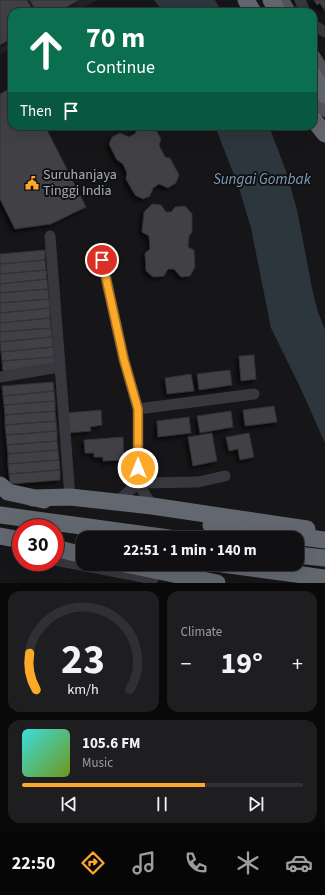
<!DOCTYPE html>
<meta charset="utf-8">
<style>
body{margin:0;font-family:"Source Sans 3",sans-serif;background:#1e1e20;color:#f1f3f6;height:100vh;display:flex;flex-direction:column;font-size:15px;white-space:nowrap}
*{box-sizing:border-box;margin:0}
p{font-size:13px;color:#9c9d9f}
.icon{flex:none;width:22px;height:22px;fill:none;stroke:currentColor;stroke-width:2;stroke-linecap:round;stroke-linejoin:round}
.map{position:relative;height:583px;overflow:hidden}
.side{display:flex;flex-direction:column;gap:8px;padding:8px;background:#09090a;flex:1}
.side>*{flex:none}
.hud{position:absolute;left:8px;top:8px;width:309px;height:122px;border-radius:12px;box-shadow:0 4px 16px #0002,0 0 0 1px #303032;background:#0b6e4f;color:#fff;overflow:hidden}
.speed{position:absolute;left:12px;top:519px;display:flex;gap:8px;font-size:20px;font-weight:700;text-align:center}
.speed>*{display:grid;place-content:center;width:52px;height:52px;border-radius:50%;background:#101012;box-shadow:0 4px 16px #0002,0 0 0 1px #303032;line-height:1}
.speed .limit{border:6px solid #d22;background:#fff;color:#111}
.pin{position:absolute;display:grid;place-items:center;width:34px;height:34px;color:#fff;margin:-17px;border:2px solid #fff;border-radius:50%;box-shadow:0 1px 4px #0007}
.me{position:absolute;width:44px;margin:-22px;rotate:0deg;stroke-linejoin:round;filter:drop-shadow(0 0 3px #0008)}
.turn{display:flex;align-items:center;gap:14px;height:84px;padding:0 12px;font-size:18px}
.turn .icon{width:52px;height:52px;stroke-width:2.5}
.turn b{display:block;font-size:28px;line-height:34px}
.then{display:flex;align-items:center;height:38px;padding:0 12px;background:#0003;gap:8px;font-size:15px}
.big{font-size:30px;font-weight:700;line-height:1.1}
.side .card{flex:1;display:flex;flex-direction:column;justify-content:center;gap:6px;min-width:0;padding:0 14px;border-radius:12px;background:#1e1e20}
.side .dial{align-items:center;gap:0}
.dial svg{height:104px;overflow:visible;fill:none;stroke:#303032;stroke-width:7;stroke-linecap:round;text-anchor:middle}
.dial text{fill:#f1f3f6;stroke:none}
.song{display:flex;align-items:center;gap:12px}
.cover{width:48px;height:48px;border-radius:6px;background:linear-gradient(135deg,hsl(180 70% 55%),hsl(80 70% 35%))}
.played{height:4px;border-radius:2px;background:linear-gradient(90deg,#fca92a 65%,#303032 65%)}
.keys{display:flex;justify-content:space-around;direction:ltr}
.heat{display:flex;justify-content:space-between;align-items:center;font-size:22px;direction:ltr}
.side .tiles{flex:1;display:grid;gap:8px;grid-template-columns:1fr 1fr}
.card:last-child{grid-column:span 2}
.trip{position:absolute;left:76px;top:531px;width:228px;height:40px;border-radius:12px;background:#101012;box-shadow:0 4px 16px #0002,0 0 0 1px #303032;font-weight:700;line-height:40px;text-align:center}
.dock{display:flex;height:64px;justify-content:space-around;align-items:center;background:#060607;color:#9c9d9f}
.dock .icon{width:28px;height:28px}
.dock .current{color:#fca92a}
.dock b{font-size:18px;color:#f1f3f6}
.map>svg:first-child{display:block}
.built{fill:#222225}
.water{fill:#2b363d}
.building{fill:#404145;stroke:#303034;filter:url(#shadow)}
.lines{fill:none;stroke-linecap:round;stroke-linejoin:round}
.minor{stroke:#37383d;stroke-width:11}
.major{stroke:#53555d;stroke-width:14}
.highway{stroke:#63676f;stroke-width:17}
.highway-bridge{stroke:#63676f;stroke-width:17}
.route-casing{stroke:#a46e1b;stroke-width:10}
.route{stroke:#fca92a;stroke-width:7}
.labels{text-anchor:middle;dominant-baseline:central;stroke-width:4;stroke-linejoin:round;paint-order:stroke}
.poi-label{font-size:14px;fill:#a7aeb9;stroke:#111113;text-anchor:start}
.water-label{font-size:15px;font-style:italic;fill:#7c9eb6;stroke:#111113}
</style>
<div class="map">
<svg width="325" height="583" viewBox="0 0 325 583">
<defs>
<filter id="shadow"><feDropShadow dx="-3" dy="3" stdDeviation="2" flood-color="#0009"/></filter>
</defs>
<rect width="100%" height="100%" fill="#161618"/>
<path class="built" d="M 0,0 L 97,0 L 76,12 L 12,12 L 12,48 L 0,54 Z"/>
<path class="water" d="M 154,0 L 215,0 L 222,12 L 163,12 Z
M 215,126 L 269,126 L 286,171 L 297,210 L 313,293 L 318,312 L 325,330 L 325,443 L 301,389 L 271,328 L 251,228 L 239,188 Z"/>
<path class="building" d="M 0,0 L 27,0 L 34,12 L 12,12 L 12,38 L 0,45 Z
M 30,0 L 79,0 L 58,12 L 36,12 Z
M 314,0 L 325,0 L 325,11 L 320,3 L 317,5 Z
M 12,87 L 12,126 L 45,126 L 86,207 L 51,224 L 15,229 L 0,199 L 0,94 Z
M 136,126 L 154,126 L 161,139 L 159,145 L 165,157 L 170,158 L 179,175 L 176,183 L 168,188 L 159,184 L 153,188 L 150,196 L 143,199 L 135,195 L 126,179 L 127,173 L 123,164 L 117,160 L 109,144 L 112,137 L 120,133 L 129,137 L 136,133 Z
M 152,204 L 161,205 L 166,212 L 171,212 L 175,207 L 185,206 L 192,214 L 192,232 L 189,236 L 188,247 L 194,250 L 195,267 L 190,276 L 181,277 L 174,269 L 168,269 L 164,276 L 153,277 L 146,271 L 145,253 L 150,249 L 149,236 L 142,232 L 144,212 Z
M 45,250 L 45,260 L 0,264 L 0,254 Z
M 45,260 L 46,270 L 0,274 L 0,264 Z
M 46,270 L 47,279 L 0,284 L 0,274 Z
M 47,279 L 48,289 L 0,293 L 0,284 Z
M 48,289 L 49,299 L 0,303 L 0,293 Z
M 49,299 L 50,308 L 0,313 L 0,303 Z
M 50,308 L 50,318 L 0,323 L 0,313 Z
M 50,318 L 51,328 L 0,332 L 0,323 Z
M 51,328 L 52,337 L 0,342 L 0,332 Z
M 52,337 L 53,347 L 1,352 L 0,342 Z
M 53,347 L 54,357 L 2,361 L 1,352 Z
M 254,355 L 256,379 L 241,381 L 239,356 Z
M 54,357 L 55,366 L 3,371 L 2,361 Z
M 230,370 L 232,385 L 199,390 L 197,374 Z
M 191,374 L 194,391 L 167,394 L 165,378 Z
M 53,382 L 54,391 L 3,396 L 2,386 Z
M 54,391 L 55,401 L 4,405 L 3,396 Z
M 55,401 L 55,411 L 5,415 L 4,405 Z
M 274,406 L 277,422 L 245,426 L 243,410 Z
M 101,410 L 102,425 L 90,427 L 91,431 L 67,433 L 66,413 Z
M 55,411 L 56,421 L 5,425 L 5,415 Z
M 231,411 L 233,427 L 200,433 L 197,416 Z
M 189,417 L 191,433 L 158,437 L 157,421 Z
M 56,421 L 57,431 L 6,435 L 5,425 Z
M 57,431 L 57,441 L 7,445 L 6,435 Z
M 212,433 L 217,461 L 193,466 L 188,437 Z
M 249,433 L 254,457 L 240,460 L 238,449 L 229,451 L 226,437 Z
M 123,437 L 124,460 L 103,461 L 103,457 L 94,457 L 94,453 L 85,453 L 84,440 Z
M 57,441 L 58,450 L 8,454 L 7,445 Z
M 58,450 L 59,460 L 8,464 L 8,454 Z
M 59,460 L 60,470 L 9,474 L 8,464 Z
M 60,470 L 60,480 L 10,484 L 9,474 Z"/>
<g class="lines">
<path class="minor" d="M 300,0 L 305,12
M 313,25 L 325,32
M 50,236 L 70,497
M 102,260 L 124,360 L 138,409 L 138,483 L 152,506
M 0,377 L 59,367
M 138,409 L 254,394
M 138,483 L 198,482 L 225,476
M 117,502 L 138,483
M 55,560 L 153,579"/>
<path class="major" d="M 282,0 L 289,12
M 313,56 L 325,74
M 313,91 L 325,110"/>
<path class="highway" d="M 246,0 L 253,12
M 271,0 L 278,12
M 313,75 L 325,95
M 313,119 L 325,134
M 0,485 L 8,492 L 44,500
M 33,498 L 70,497 L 152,506 L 307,529
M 0,515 L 169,538
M 0,536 L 21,540
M 55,548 L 83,555
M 297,555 L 325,558
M 125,564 L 217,583
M 222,564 L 325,578"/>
<path class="highway-bridge" d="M 211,525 L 325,540"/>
</g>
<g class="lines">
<g class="route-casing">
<path id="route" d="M 102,260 L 124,360 L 138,409 L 138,468"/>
</g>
<use href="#route" class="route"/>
</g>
<defs>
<g id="civic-bare" transform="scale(1.08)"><path d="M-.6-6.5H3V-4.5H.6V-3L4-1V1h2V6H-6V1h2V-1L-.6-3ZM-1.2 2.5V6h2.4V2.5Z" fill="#fca92a" stroke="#111113" stroke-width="2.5" paint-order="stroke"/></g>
</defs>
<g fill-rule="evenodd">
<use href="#civic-bare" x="32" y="183"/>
</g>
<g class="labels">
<g class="poi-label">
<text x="43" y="175">Suruhanjaya<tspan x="43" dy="16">Tinggi India</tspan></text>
</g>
<g class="water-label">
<text x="262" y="179">Sungai Gombak</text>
</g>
</g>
</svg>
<div class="speed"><div class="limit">30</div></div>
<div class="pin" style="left:102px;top:260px;background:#d93025"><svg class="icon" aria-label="arrive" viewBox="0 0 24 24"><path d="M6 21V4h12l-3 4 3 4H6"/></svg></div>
<svg class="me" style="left:138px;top:468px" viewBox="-20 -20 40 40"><circle r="17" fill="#fca92a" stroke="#fff" stroke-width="3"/><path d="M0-11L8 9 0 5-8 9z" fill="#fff"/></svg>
<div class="trip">22:51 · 1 min · 140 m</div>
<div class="hud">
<div class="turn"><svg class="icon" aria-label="ahead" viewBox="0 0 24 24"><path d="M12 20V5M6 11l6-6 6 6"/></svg><div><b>70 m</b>Continue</div></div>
<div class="then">Then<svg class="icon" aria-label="arrive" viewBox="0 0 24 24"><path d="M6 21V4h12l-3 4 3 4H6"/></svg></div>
</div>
</div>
<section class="side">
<div class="tiles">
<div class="card dial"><svg viewBox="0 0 100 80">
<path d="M14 69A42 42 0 1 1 86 69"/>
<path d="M14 69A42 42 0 0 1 9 41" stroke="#fca92a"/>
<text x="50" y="56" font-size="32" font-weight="700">23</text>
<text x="50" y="72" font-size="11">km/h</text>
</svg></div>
<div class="card"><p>Climate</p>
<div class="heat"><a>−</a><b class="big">19°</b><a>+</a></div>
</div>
<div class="card">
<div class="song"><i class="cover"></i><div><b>105.6 FM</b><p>Music</p></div></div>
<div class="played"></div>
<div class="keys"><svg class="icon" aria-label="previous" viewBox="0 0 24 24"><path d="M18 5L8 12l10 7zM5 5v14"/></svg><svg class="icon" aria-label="pause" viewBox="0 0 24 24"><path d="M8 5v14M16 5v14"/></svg><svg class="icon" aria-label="next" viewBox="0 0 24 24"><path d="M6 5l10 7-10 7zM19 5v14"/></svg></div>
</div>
</div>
</section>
<nav class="dock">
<b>22:50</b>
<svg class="icon current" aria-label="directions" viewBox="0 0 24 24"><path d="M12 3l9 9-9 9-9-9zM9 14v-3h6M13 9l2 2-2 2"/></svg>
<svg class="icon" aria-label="music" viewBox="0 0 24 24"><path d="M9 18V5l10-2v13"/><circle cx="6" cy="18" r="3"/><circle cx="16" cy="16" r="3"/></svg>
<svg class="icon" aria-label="phone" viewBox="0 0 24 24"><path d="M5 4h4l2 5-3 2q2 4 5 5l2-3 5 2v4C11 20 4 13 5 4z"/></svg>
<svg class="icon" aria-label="climate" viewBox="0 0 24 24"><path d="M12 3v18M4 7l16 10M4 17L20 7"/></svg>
<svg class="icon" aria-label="car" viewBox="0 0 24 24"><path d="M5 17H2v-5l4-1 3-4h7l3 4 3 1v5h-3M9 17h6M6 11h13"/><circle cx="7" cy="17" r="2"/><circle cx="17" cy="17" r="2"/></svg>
</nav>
